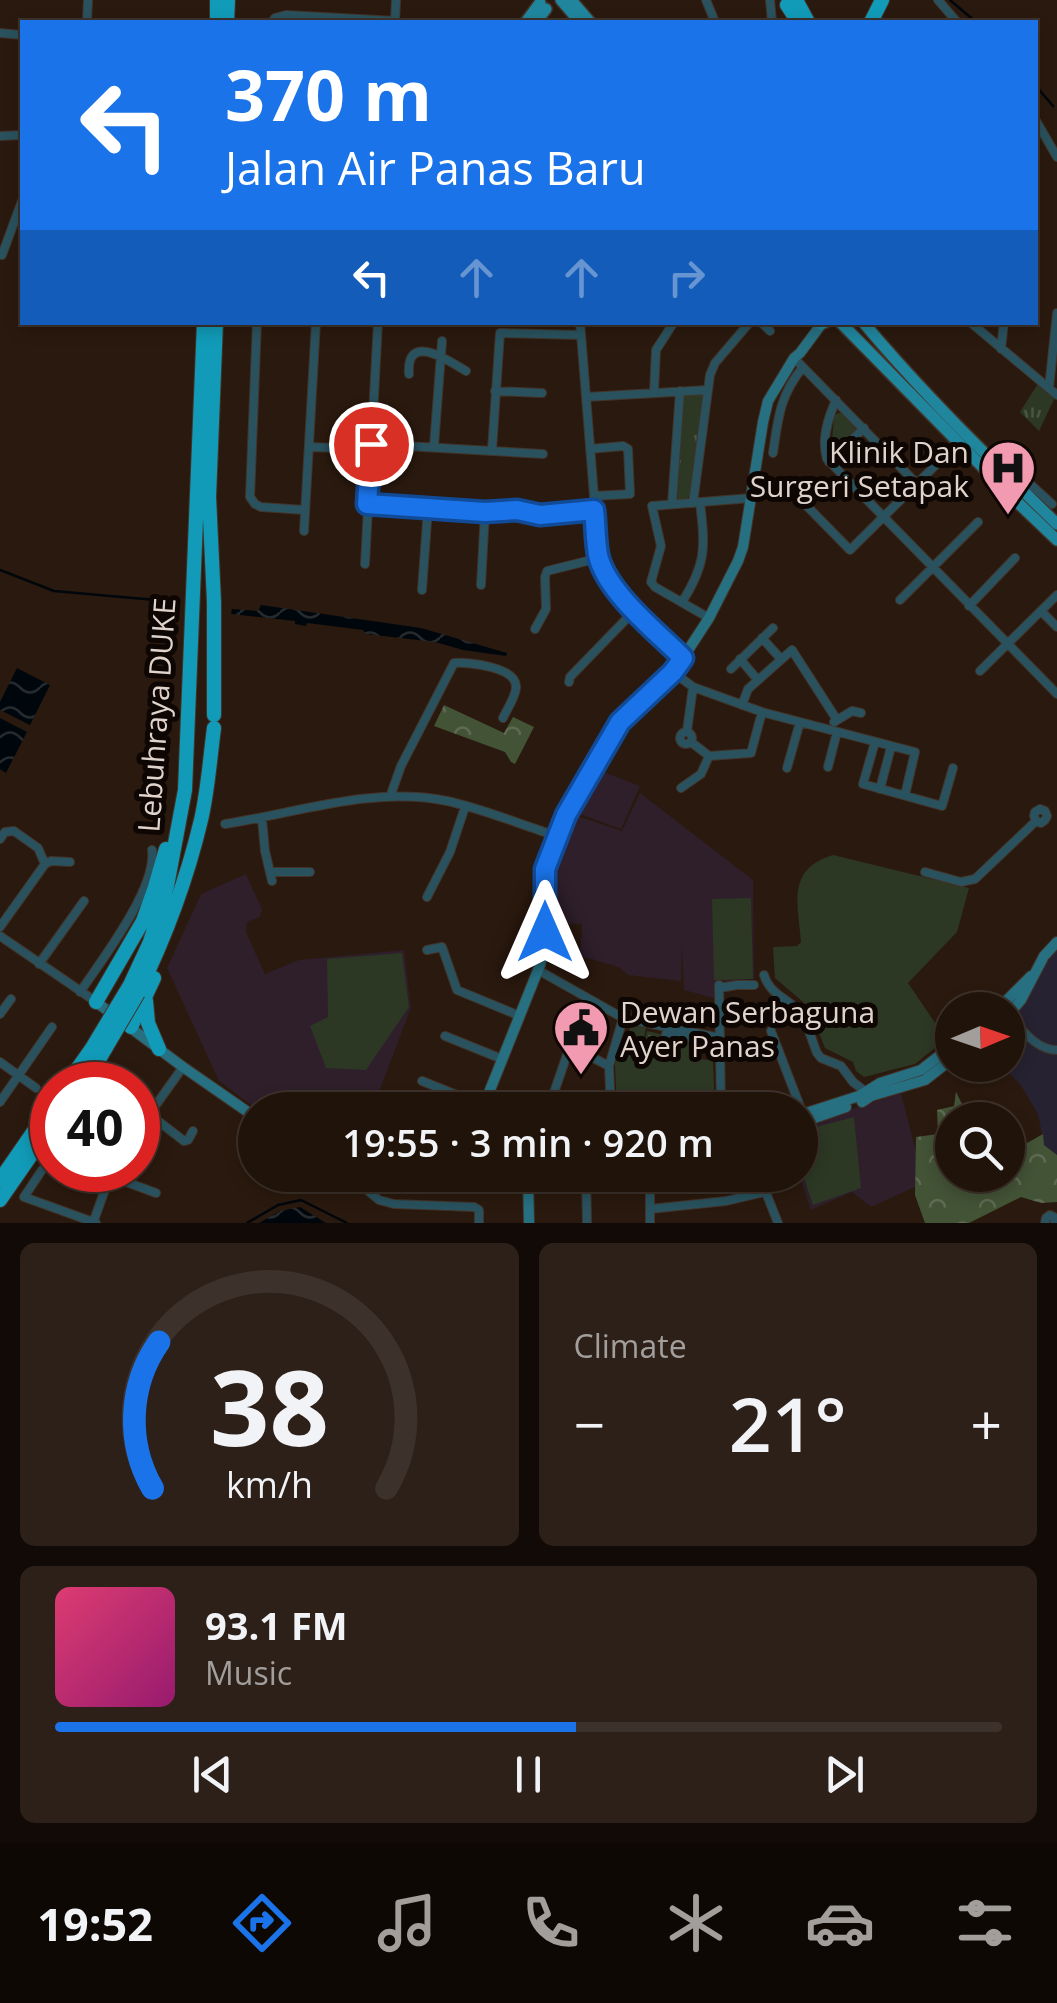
<!DOCTYPE html>
<meta charset="utf-8">
<style>
body{margin:0;font-family:"Open Sans",sans-serif;background:#2d2018;color:#f1f3f6;height:100vh;display:flex;flex-direction:column;font-size:38px;white-space:nowrap}
*{box-sizing:border-box;margin:0}
p{font-size:32px;color:#a29e9c}
.icon{flex:none;width:55px;height:55px;fill:none;stroke:currentColor;stroke-width:2;stroke-linecap:round;stroke-linejoin:round}
.map{position:relative;height:1223px;overflow:hidden}
.side{display:flex;flex-direction:column;gap:20px;padding:20px;background:#120a06;flex:1}
.side>*{flex:none}
.banner{position:absolute;left:20px;top:20px;width:1018px;height:305px;border-radius:0px;box-shadow:0 5px 15px #0003,0 0 0 2px #3d322b;background:#1a73e8;color:#fff;overflow:hidden}
.needle{width:65px;rotate:88deg}
.controls{position:absolute;left:935px;top:992px;display:grid;gap:20px}
.controls a{display:grid;place-items:center;width:90px;height:90px;border-radius:50%;background:#20130a;box-shadow:0 5px 15px #0003,0 0 0 2px #3d322b;font-size:50px}
.speed{position:absolute;left:30px;top:1062px;display:flex;gap:20px;font-size:50px;font-weight:700;text-align:center}
.speed>*{display:grid;place-content:center;width:130px;height:130px;border-radius:50%;background:#20130a;box-shadow:0 5px 15px #0003,0 0 0 2px #3d322b;line-height:1}
.speed .limit{border:15px solid #d22;background:#fff;color:#111}
.pin{position:absolute;display:grid;place-items:center;width:85px;height:85px;color:#fff;margin:-42px;border:5px solid #fff;border-radius:50%;box-shadow:0 2px 10px #0007}
.me{position:absolute;width:110px;margin:-55px;rotate:0deg;stroke-linejoin:round;filter:drop-shadow(0 0 8px #0008)}
.turn{display:flex;align-items:center;gap:35px;height:210px;padding:0 40px;font-size:45px}
.turn .icon{width:130px;height:130px;stroke-width:2.5}
.turn b{display:block;font-size:70px;line-height:85px}
.lanes{display:flex;align-items:center;height:95px;padding:0 40px;background:#0003;justify-content:center;gap:50px;direction:ltr}
.lanes .off{opacity:.35}
.big{font-size:75px;font-weight:600;line-height:1.1}
.side .widget{flex:1;display:flex;flex-direction:column;justify-content:center;gap:15px;min-width:0;padding:0 35px;border-radius:15px;background:#2d2018}
.side .dial{align-items:center;gap:0}
.dial svg{height:260px;overflow:visible;fill:none;stroke:#3d322b;stroke-width:7;stroke-linecap:round;text-anchor:middle}
.dial text{fill:#f1f3f6;stroke:none}
.song{display:flex;align-items:center;gap:30px}
.cover{width:120px;height:120px;border-radius:15px;background:linear-gradient(135deg,hsl(340 70% 55%),hsl(320 70% 35%))}
.played{height:10px;border-radius:5px;background:linear-gradient(90deg,#1a73e8 55%,#3d322b 55%)}
.keys{display:flex;justify-content:space-around;direction:ltr}
.heat{display:flex;justify-content:space-between;align-items:center;font-size:55px;direction:ltr}
.side .tiles{flex:1;display:grid;gap:20px;grid-template-columns:1fr 1fr}
.widget:last-child{grid-column:span 2}
.trip{position:absolute;left:238px;top:1092px;width:580px;height:100px;border-radius:50px;background:#20130a;box-shadow:0 5px 15px #0003,0 0 0 2px #3d322b;font-weight:600;line-height:100px;text-align:center}
.menu{display:flex;height:160px;justify-content:space-around;align-items:center;background:#0d0804;color:#a29e9c}
.menu .icon{width:70px;height:70px}
.menu .active{color:#1a73e8}
.menu b{font-size:45px;color:#f1f3f6}
.map>svg:first-child{display:block}
.industrial{fill:#262231}
.education{fill:#2e1f2b}
.grass{fill:url(#grass-tufts)}
.forest{fill:url(#forest-crowns)}
.garden{fill:#2c3824}
.water{fill:url(#water-waves)}
.lines{fill:none;stroke-linecap:round;stroke-linejoin:round}
.stream{stroke:#00070c;stroke-width:2.5}
.street-casing{stroke:#433328;stroke-width:10}
.secondary-casing{stroke:#433328;stroke-width:12}
.primary-casing{stroke:#433328;stroke-width:14}
.highway-casing{stroke:#433328;stroke-width:16}
.street{stroke:#29525e;stroke-width:8}
.secondary{stroke:#277082;stroke-width:10}
.primary{stroke:#20869e;stroke-width:11}
.highway{stroke:#119bb8;stroke-width:14}
.highway-bridge-casing{stroke:#433328;stroke-width:16;stroke-linecap:butt}
.highway-bridge{stroke:#119bb8;stroke-width:14}
.route-casing{stroke:#114b97;stroke-width:25}
.route{stroke:#1a73e8;stroke-width:18}
.labels{text-anchor:middle;dominant-baseline:central;stroke-width:10;stroke-linejoin:round;paint-order:stroke}
.poi-label{font-size:30px;fill:#dfd3cb;stroke:#0d0603;text-anchor:end}
.street-label{font-size:30px;fill:#dfd3cb;stroke:#0d0603}
</style>
<div class="map">
<svg width="1057" height="1223" viewBox="0 0 1057 1223">
<defs>
<pattern id="grass-tufts" width="24" height="20" patternUnits="userSpaceOnUse" patternTransform="scale(2.5)"><rect width="24" height="20" fill="#2c3824"/><path d="M3 7l-1-3M5 7V3M7 7l1-3M15 17l-1-3M17 17v-4M19 17l1-3" fill="none" stroke="#4a5442"/></pattern>
<pattern id="forest-crowns" width="20" height="18" patternUnits="userSpaceOnUse" patternTransform="scale(2.5)"><rect width="20" height="18" fill="#435336"/><path d="M2 6a3 3 0 1 1 6 0M12 15a3 3 0 1 1 6 0" fill="none" stroke="#5e6b52"/></pattern>
<pattern id="water-waves" width="16" height="10" patternUnits="userSpaceOnUse" patternTransform="scale(2.5)"><rect width="16" height="10" fill="#00070c"/><path d="M0 5q4-4 8 0t8 0" fill="none" stroke="#252a2e"/></pattern>
</defs>
<rect width="100%" height="100%" fill="#2a190e"/>
<path class="industrial" d="M 1057,945 L 1057,1155 L 1044,1145 L 1038,1114 L 1020,1084 L 1001,1065 L 1008,1065 L 1008,1022 L 1017,1013 Z"/>
<path class="education" d="M 601,771 L 640,786 L 621,829 L 577,813 Z
M 640,793 L 753,880 L 754,979 L 717,982 L 717,999 L 684,990 L 682,947 L 681,981 L 628,975 L 619,967 L 580,956 L 582,924 L 555,923 L 555,873 L 567,834 L 570,834 L 577,816 L 622,831 Z
M 246,874 L 262,909 L 260,917 L 247,922 L 246,932 L 265,974 L 299,960 L 404,950 L 411,1008 L 372,1110 L 330,1110 L 303,1104 L 299,1110 L 258,1110 L 219,1081 L 167,968 L 201,894 Z
M 901,1093 L 924,1183 L 871,1207 L 852,1192 L 811,1210 L 799,1175 L 800,1153 L 814,1148 L 808,1124 Z"/>
<path class="grass" d="M 1039,382 L 1055,397 L 1039,431 L 1020,412 Z
M 704,393 L 690,495 L 686,500 L 677,501 L 683,394 Z
M 838,413 L 842,413 L 856,429 L 831,455 L 834,416 Z
M 647,1031 L 665,1035 L 664,1058 L 641,1057 Z"/>
<path class="forest" d="M 444,705 L 504,733 L 513,717 L 534,727 L 515,764 L 511,762 L 505,752 L 434,726 Z
M 956,1092 L 970,1120 L 952,1120 L 952,1175 L 1008,1175 L 1008,1148 L 1020,1147 L 1043,1134 L 1044,1145 L 1057,1155 L 1057,1202 L 1041,1203 L 1021,1197 L 969,1223 L 925,1223 L 915,1195 L 916,1137 L 938,1134 L 937,1110 L 954,1106 Z"/>
<path class="garden" d="M 833,855 L 969,888 L 957,932 L 908,983 L 946,1039 L 915,1064 L 864,1077 L 856,1071 L 853,1062 L 825,1048 L 809,1007 L 775,978 L 773,947 L 797,946 L 801,942 C 798,904 786,869 833,855 Z
M 751,898 L 753,979 L 714,980 L 712,899 Z
M 402,953 L 409,1007 L 366,1070 L 326,1068 L 310,1026 L 328,1017 L 327,959 Z
M 631,1024 L 646,1028 L 640,1057 L 666,1059 L 668,1038 L 694,1040 L 695,1059 L 713,1060 L 715,1110 L 617,1110 L 615,1064 L 617,1054 L 623,1054 Z
M 854,1117 L 861,1188 L 813,1205 L 800,1166 L 800,1156 L 816,1149 L 812,1128 Z"/>
<path class="water" d="M 261,605 L 421,628 L 507,653 L 506,656 L 463,650 L 435,642 L 366,634 L 363,630 L 307,623 L 306,626 L 295,624 L 295,621 L 231,614 L 232,609 L 258,611 Z
M 17,668 L 50,685 L 30,725 L 0,710 L 0,702 Z
M 0,718 L 27,732 L 6,773 L 0,769 Z
M 300,1207 L 326,1223 L 259,1223 L 280,1211 Z"/>
<g class="lines">
<path class="stream" d="M 950,0 L 976,22
M 1035,85 L 1053,106
M 0,570 L 54,591 L 178,602
M 247,1223 L 278,1205 L 301,1200 L 347,1223"/>
<g class="street-casing">
<path id="street" d="M 706,0 L 715,22
M 770,0 L 772,22
M 938,0 L 957,22
M 87,22 L 88,0
M 272,22 L 275,18 L 286,15 L 395,21
M 395,22 L 396,0
M 0,33 L 22,35
M 1035,119 L 1057,157
M 0,136 L 22,135
M 2,255 L 22,201
M 257,322 L 250,497 L 255,504 L 261,507 L 305,510
M 580,322 L 599,558 L 622,596 L 683,658
M 761,322 L 770,331
M 970,322 L 1057,395
M 1001,349 L 1004,322
M 794,358 L 917,484
M 409,374 C 406,331 449,361 466,371
M 1049,388 L 1057,313
M 495,391 L 542,393
M 654,392 L 656,350 L 674,322
M 586,397 L 708,390
M 836,400 C 828,418 821,439 827,459 L 1057,694
M 371,444 L 543,454
M 434,446 L 442,341
M 309,447 L 371,449
M 590,449 L 623,446 L 628,449 L 630,494 L 594,496
M 492,450 L 500,333 L 581,335
M 773,453 C 778,418 780,395 803,367
M 829,462 L 864,428
M 1031,485 L 1052,504
M 802,501 L 850,550 L 958,443
M 693,503 L 710,375 L 715,363 L 750,322
M 672,504 L 680,391
M 367,505 L 485,512 L 517,510 L 540,515 L 595,510
M 304,531 L 316,322
M 365,564 L 378,322
M 481,585 L 485,512
M 422,590 L 428,508
M 900,600 L 978,522
M 682,602 C 707,563 705,546 700,502
M 969,606 L 1015,558
M 1041,611 L 1057,627
M 709,618 L 655,587 L 651,582 L 661,546 L 652,506 L 751,498
M 535,629 L 546,609 L 545,577 L 547,571 L 599,558
M 762,638 L 781,659
M 740,659 L 757,679
M 731,669 L 773,628
M 980,671 L 1057,595
M 673,672 L 693,687 L 762,712 L 915,752 L 905,795
M 569,682 L 570,677 L 635,610
M 742,705 L 748,689 L 792,650 L 837,720
M 834,722 L 852,711 L 861,713
M 687,731 L 693,687
M680 738a6 6 0 1 1 12 0a6 6 0 1 1-12 0Z
M 875,742 L 863,784 L 942,806 L 953,768
M 709,756 L 751,753 L 762,712
M 828,767 L 837,732
M 787,768 L 800,722
M 681,788 L 701,774 L 709,756 L 691,742
M 880,789 L 891,747
M 390,797 L 401,766 L 454,663 C 469,662 518,667 516,688 C 515,698 507,709 503,718
M 262,819 L 265,851 L 272,881
M 225,824 C 297,813 373,786 447,801 C 484,809 521,825 557,836
M 0,839 L 5,832 L 14,831 L 38,848 L 45,864 L 51,861 L 70,862
M 270,872 L 310,872
M 925,872 L 961,882 L 975,879 L 1036,821 L 1041,823 L 1045,820 L 1047,816 L 1045,811 L 1040,809 L 1035,812 L 1034,816 L 1036,821
M 427,897 L 450,852 L 465,807
M 0,927 L 45,864
M 0,936 L 95,1001
M 427,950 L 442,947 L 457,990 L 520,1016
M 39,964 L 84,901
M 538,970 L 623,1018 L 720,1038
M 764,975 C 770,995 788,998 799,1012 C 808,1023 812,1041 817,1053 L 821,1058 L 841,1066 L 853,1082 L 866,1092
M 719,985 L 721,1110
M 719,988 L 737,985 L 754,985
M 80,992 C 102,960 157,888 152,850
M 0,1014 L 11,999
M 1008,1015 C 1022,1029 1036,1050 1057,1050
M 771,1031 L 803,1114
M 445,1036 L 502,1059
M 696,1037 L 696,1058
M 665,1057 L 666,1034 L 695,1038
M 0,1062 L 36,1088
M 422,1081 L 484,1106
M 104,1085 L 115,1069
M 0,1102 L 52,1027
M 548,1110 L 570,1046 L 609,1066
M 611,1110 L 609,1066 L 623,1018
M 149,1114 L 184,1141 L 188,1140 L 193,1131
M 138,1130 L 183,1067
M 42,1170 L 24,1197 L 96,1223
M 349,1175 L 379,1200 L 394,1204 L 474,1207 L 479,1210 L 479,1223
M 586,1175 L 587,1223
M 759,1175 L 778,1223
M 110,1176 L 156,1193
M 650,1209 L 726,1201 L 765,1192
M 93,1223 L 112,1170
M 650,1223 L 650,1175
M 1045,1223 L 1046,1218 L 1050,1215 L 1054,1217 L 1055,1223"/>
</g>
<g class="secondary-casing">
<path id="secondary" d="M 96,1002 L 183,1067 L 255,1117
M 997,1010 L 1031,976
M 1008,1015 L 1021,1000 L 1044,956 L 1057,942
M 862,1102 L 871,1096 L 925,1080 L 952,1059
M 482,1110 L 540,965 L 544,949 L 545,869 L 560,829 L 620,722 L 673,672 L 683,658 L 709,618 L 738,561 L 743,547 L 763,422 L 768,401 L 794,358 L 800,353 L 823,322
M 800,1115 L 859,1096 L 880,1083 L 921,1070 L 952,1046
M 800,1123 L 846,1107
M 528,1175 L 529,1223"/>
</g>
<g class="primary-casing">
<path id="primary" d="M 561,0 L 580,22
M 571,0 L 590,22
M 526,22 L 540,3
M 536,22 L 546,9
M 840,322 L 1014,499 L 1057,540
M 863,322 C 924,395 989,458 1057,524
M 821,324 L 826,322"/>
</g>
<g class="highway-casing">
<path id="highway" d="M 796,0 L 808,22
M 787,5 L 798,22
M 217,22 L 217,0
M 227,22 L 228,0
M 871,22 L 882,0
M 214,715 L 214,602 L 209,497 L 216,322
M 130,985 L 150,942 L 167,886 L 185,790 L 204,322
M 138,993 C 165,938 187,879 201,820 C 208,790 210,758 214,728
M 146,1001 L 148,1023 L 159,1049
M 96,1002 L 143,921 L 155,887 L 166,849
M 131,1027 L 154,978
M 66,1085 L 92,1048
M 80,1085 L 101,1056
M 0,1180 L 52,1105
M 0,1200 L 52,1125"/>
</g>
<use href="#street" class="street"/>
<use href="#secondary" class="secondary"/>
<use href="#primary" class="primary"/>
<use href="#highway" class="highway"/>
<g class="highway-bridge-casing">
<path id="highway-bridge" d="M 92,1048 L 130,985
M 101,1056 L 138,993"/>
</g>
<use href="#highway-bridge" class="highway-bridge"/>
</g>
<g class="lines">
<g class="route-casing">
<path id="route" d="M 371,444 L 367,504 L 485,512 L 517,510 L 540,515 L 594,510 C 596,525 595,544 599,559 C 610,595 657,632 683,658 L 673,672 L 620,722 L 566,815 L 545,869 L 545,932"/>
</g>
<use href="#route" class="route"/>
</g>
<defs>
<g id="hospital-pin" transform="scale(2.875)"><path d="M0 17L-7.5 6A9.5 9.5 0 1 1 7.5 6Z" fill="#f29ab0" stroke="#0d0603"/><path d="M-5-5h3v3.5h4V-5h3V5h-3V1.5h-4V5h-3Z" fill="#111"/></g>
<g id="civic-pin" transform="scale(2.875)"><path d="M0 17L-7.5 6A9.5 9.5 0 1 1 7.5 6Z" fill="#f29ab0" stroke="#0d0603"/><path d="M-.6-6.5H3V-4.5H.6V-3L4-1V1h2V6H-6V1h2V-1L-.6-3ZM-1.2 2.5V6h2.4V2.5Z" fill="#111"/></g>
</defs>
<g fill-rule="evenodd">
<use href="#hospital-pin" x="1008" y="468"/>
<use href="#civic-pin" x="581" y="1028"/>
</g>
<g class="labels">
<g class="poi-label">
<text x="969" y="451">Klinik Dan<tspan x="969" dy="34">Surgeri Setapak</tspan></text>
<text x="620" y="1011" text-anchor="start">Dewan Serbaguna<tspan x="620" dy="34">Ayer Panas</tspan></text>
</g>
<g class="street-label">
<text transform="translate(156 715) rotate(-86)">Lebuhraya DUKE</text>
</g>
</g>
</svg>
<div class="controls">
<a><svg class="needle" viewBox="-14 -14 28 28"><path d="M0-13l5 13h-10z" fill="#e53935"/><path d="M0 13l5-13h-10z" fill="#a29e9c"/></svg></a>
<a><svg class="icon" aria-label="search" viewBox="0 0 24 24"><circle cx="10" cy="10" r="6"/><path d="M15 15l6 6"/></svg></a>
</div>
<div class="speed"><div class="limit">40</div></div>
<div class="pin" style="left:371px;top:444px;background:#d93025"><svg class="icon" aria-label="arrive" viewBox="0 0 24 24"><path d="M6 21V4h12l-3 4 3 4H6"/></svg></div>
<svg class="me" style="left:545px;top:932px" viewBox="-20 -20 40 40"><path d="M0-17L14 15 0 8-14 15z" fill="#1a73e8" stroke="#fff" stroke-width="4"/></svg>
<div class="trip">19:55 · 3 min · 920 m</div>
<div class="banner">
<div class="turn"><svg class="icon" aria-label="left" viewBox="0 0 24 24"><path d="M17 20v-9H6M10 6l-5 5 5 5"/></svg><div><b>370 m</b>Jalan Air Panas Baru</div></div>
<div class="lanes"><svg class="icon" aria-label="left" viewBox="0 0 24 24"><path d="M17 20v-9H6M10 6l-5 5 5 5"/></svg><svg class="icon off" aria-label="ahead" viewBox="0 0 24 24"><path d="M12 20V5M6 11l6-6 6 6"/></svg><svg class="icon off" aria-label="ahead" viewBox="0 0 24 24"><path d="M12 20V5M6 11l6-6 6 6"/></svg><svg class="icon off" aria-label="right" viewBox="0 0 24 24"><path d="M7 20v-9h11M14 6l5 5-5 5"/></svg></div>
</div>
</div>
<section class="side">
<div class="tiles">
<div class="widget dial"><svg viewBox="0 0 100 80">
<path d="M14 69A42 42 0 1 1 86 69"/>
<path d="M14 69A42 42 0 0 1 16 24" stroke="#1a73e8"/>
<text x="50" y="56" font-size="32" font-weight="700">38</text>
<text x="50" y="72" font-size="11">km/h</text>
</svg></div>
<div class="widget"><p>Climate</p>
<div class="heat"><a>−</a><b class="big">21°</b><a>+</a></div>
</div>
<div class="widget">
<div class="song"><i class="cover"></i><div><b>93.1 FM</b><p>Music</p></div></div>
<div class="played"></div>
<div class="keys"><svg class="icon" aria-label="previous" viewBox="0 0 24 24"><path d="M18 5L8 12l10 7zM5 5v14"/></svg><svg class="icon" aria-label="pause" viewBox="0 0 24 24"><path d="M8 5v14M16 5v14"/></svg><svg class="icon" aria-label="next" viewBox="0 0 24 24"><path d="M6 5l10 7-10 7zM19 5v14"/></svg></div>
</div>
</div>
</section>
<nav class="menu">
<b>19:52</b>
<svg class="icon active" aria-label="directions" viewBox="0 0 24 24"><path d="M12 3l9 9-9 9-9-9zM9 14v-3h6M13 9l2 2-2 2"/></svg>
<svg class="icon" aria-label="music" viewBox="0 0 24 24"><path d="M9 18V5l10-2v13"/><circle cx="6" cy="18" r="3"/><circle cx="16" cy="16" r="3"/></svg>
<svg class="icon" aria-label="phone" viewBox="0 0 24 24"><path d="M5 4h4l2 5-3 2q2 4 5 5l2-3 5 2v4C11 20 4 13 5 4z"/></svg>
<svg class="icon" aria-label="climate" viewBox="0 0 24 24"><path d="M12 3v18M4 7l16 10M4 17L20 7"/></svg>
<svg class="icon" aria-label="car" viewBox="0 0 24 24"><path d="M5 17H2v-5l4-1 3-4h7l3 4 3 1v5h-3M9 17h6M6 11h13"/><circle cx="7" cy="17" r="2"/><circle cx="17" cy="17" r="2"/></svg>
<svg class="icon" aria-label="filters" viewBox="0 0 24 24"><path d="M4 7h16M4 17h16"/><circle cx="9" cy="7" r="2"/><circle cx="15" cy="17" r="2"/></svg>
</nav>
